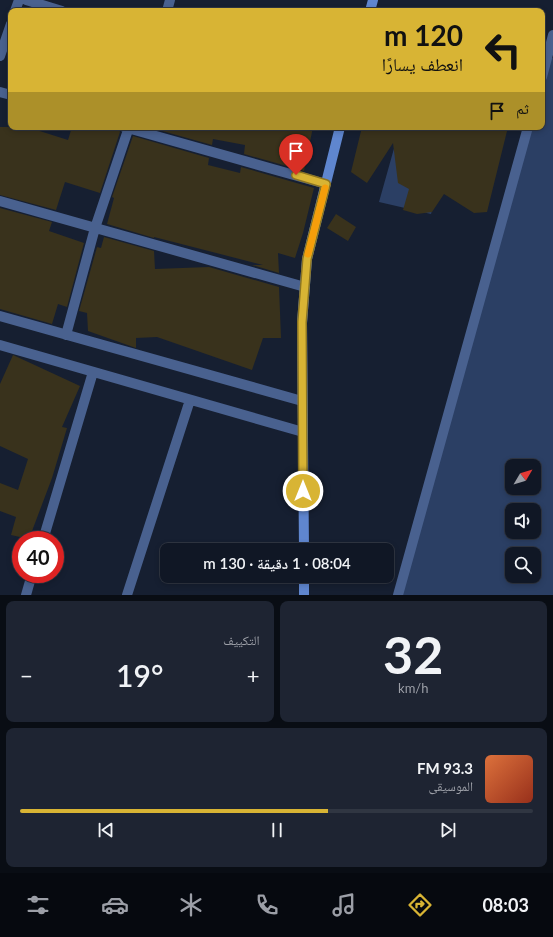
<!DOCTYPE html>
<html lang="ar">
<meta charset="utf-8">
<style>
body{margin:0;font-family:Lato,"Noto Naskh Arabic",sans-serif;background:#1e2432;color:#f1f3f6;direction:rtl;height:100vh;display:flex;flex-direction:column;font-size:15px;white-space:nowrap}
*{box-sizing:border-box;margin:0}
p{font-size:13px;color:#9c9fa7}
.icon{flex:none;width:22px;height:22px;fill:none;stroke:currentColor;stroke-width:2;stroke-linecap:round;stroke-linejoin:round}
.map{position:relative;height:595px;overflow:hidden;direction:ltr}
.drawer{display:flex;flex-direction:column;gap:6px;padding:6px;background:#090d14;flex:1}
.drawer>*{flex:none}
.banner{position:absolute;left:8px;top:8px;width:537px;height:122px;border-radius:8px;box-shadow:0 2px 6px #0003,0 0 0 1px #303642;direction:rtl;background:#d8b434;color:#111;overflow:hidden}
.needle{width:26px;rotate:52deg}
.controls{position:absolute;left:505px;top:459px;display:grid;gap:8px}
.controls a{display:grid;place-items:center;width:36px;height:36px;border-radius:8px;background:#101725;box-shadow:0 2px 6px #0003,0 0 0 1px #303642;font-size:20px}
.speed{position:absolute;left:12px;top:531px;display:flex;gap:8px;font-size:20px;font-weight:700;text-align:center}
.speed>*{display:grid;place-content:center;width:52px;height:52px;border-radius:50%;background:#101725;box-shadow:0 2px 6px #0003,0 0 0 1px #303642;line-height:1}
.speed .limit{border:6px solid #d22;background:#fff;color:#111}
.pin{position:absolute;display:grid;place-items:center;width:34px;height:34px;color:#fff;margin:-41px -17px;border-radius:50% 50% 50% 0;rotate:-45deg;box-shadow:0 0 4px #0007}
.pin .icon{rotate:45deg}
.me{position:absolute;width:44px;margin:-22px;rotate:0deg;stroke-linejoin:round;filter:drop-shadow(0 0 3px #0008)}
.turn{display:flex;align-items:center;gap:14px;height:84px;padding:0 16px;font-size:18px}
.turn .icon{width:52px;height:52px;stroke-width:2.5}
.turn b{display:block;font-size:28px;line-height:34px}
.then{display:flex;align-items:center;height:38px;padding:0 16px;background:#0003;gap:8px;font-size:15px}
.big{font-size:30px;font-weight:600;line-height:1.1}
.drawer .card{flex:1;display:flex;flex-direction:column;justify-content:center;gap:6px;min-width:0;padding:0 14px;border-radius:8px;background:#1e2432}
.drawer .dial{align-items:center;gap:0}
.dial b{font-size:52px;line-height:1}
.song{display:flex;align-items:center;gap:12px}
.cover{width:48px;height:48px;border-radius:6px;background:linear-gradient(135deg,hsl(20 70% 55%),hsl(10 70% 35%))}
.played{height:4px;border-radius:2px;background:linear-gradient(90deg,#d8b434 60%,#303642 60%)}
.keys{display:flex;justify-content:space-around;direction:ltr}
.heat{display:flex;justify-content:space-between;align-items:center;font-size:22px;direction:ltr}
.drawer .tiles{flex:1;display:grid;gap:6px;grid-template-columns:1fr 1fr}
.card:last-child{grid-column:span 2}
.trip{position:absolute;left:160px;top:543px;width:234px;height:40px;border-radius:8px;background:#101725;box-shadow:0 2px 6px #0003,0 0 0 1px #303642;font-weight:600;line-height:40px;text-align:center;direction:rtl}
.tabs{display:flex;height:64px;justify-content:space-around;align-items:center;background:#06090f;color:#9c9fa7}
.tabs .icon{width:28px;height:28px}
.tabs .on{color:#d8b434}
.tabs b{font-size:18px;color:#f1f3f6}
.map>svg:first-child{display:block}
.green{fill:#2b3f64;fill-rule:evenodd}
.building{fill:#39321c}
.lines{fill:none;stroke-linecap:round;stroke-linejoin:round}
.street{stroke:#49618f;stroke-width:10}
.secondary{stroke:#5f86cf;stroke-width:10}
.route-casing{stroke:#8c7522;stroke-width:10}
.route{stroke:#d8b434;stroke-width:7}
.slow{stroke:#f59e0b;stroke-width:7}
</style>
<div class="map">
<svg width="553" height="595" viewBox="0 0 553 595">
<rect width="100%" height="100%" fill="#161f31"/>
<path class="green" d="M 548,56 L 553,58 L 553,595 L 398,595 L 528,127 L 542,127 L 542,77 ZM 512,466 L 534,466 L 534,488 L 512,488 ZM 512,510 L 534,510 L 534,532 L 512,532 ZM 512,554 L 534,554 L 534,576 L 512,576 Z
M 400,127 L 456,127 L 431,214 L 379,202 Z"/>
<path class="building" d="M 0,127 L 27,127 L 68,140 L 72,127 L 118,127 L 120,132 L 100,193 L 65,182 L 56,210 L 0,195 Z
M 148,127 L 313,127 L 304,171 L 244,154 L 245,145 L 213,139 L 212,145 Z
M 362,127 L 508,127 L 487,212 L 474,213 L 444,194 L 432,212 L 417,214 L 403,210 L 409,189 L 398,183 L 393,143 L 367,183 L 351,172 Z
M 133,136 L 209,158 L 208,165 L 240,173 L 241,167 L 314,188 L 303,233 L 295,258 L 278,253 L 279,273 L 252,265 L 263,265 L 154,237 L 154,238 L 107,224 L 114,198 L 112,197 Z
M 0,208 L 52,222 L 49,231 L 84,243 L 67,307 L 58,304 L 52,324 L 0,309 Z
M 336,214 L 356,227 L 348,241 L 327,228 Z
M 104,237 L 154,251 L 155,269 L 209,267 L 279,287 L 281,338 L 263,338 L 252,370 L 157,337 L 136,338 L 136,348 L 88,331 L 87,313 L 79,311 L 97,247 L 101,248 Z
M 13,355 L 80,386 L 62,427 L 67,428 L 52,478 L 29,539 L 11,535 L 16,517 L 0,511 L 0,483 L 18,490 L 28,459 L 0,446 L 0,384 Z"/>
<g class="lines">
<path class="street" d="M 26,0 L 62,11
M 15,11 L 19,0
M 167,11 L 170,0
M 0,56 L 11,24
M 542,77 L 553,35
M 0,92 L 11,95
M 124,127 L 326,184
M 0,201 L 305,287
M 0,316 L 302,401
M 66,335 L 95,228 L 129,127
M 0,345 L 303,432
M 43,540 L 93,372
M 26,595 L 32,574
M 127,595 L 190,400
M 398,595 L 528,127"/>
<path class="secondary" d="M 370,11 L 373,0
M 304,550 L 302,323 L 307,259 L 340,127
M 304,576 L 304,595"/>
</g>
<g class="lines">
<g class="route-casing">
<path id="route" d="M 296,175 L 326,184 L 307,259 L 302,322 L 303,491"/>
</g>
<use href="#route" class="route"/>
<path class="slow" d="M 308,254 L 325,188"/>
</g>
</svg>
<div class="controls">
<a><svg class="needle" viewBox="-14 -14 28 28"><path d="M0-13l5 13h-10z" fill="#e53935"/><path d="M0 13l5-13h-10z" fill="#9c9fa7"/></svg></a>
<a><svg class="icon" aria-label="sound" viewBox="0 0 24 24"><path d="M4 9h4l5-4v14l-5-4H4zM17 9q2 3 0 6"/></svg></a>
<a><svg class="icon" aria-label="search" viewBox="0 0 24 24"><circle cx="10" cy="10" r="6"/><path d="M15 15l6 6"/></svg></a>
</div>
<div class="speed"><div class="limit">40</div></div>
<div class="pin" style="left:296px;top:175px;background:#d93025"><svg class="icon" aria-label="arrive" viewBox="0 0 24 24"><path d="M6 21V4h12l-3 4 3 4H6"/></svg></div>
<svg class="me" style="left:303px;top:491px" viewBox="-20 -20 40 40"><circle r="17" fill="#d8b434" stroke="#fff" stroke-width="3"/><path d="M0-11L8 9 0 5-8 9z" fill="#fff"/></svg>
<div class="trip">08:04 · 1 دقيقة · 130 m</div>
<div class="banner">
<div class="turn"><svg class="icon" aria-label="left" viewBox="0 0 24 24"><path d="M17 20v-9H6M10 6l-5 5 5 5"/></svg><div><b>120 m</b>انعطف يسارًا</div></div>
<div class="then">ثم<svg class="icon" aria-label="arrive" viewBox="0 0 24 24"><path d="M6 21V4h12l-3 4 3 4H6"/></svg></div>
</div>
</div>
<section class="drawer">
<div class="tiles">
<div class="card dial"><b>32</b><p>km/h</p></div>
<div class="card"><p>التكييف</p>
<div class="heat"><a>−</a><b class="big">19°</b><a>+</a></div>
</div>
<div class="card">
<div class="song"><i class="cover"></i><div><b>93.3 FM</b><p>الموسيقى</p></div></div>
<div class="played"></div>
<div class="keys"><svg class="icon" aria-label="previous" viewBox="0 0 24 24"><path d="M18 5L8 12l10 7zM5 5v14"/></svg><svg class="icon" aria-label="pause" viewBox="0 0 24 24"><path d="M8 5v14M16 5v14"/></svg><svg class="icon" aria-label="next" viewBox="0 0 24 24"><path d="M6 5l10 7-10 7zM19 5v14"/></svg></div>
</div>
</div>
</section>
<nav class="tabs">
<b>08:03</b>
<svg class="icon on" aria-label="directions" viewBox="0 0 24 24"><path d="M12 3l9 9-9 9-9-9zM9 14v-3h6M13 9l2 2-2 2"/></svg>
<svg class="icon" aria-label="music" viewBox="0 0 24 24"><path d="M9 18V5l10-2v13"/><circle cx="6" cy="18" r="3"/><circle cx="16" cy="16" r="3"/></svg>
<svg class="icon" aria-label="phone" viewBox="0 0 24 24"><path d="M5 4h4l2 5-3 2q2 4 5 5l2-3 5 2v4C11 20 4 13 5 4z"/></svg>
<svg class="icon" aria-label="climate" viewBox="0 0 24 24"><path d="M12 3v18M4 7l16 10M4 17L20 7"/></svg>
<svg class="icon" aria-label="car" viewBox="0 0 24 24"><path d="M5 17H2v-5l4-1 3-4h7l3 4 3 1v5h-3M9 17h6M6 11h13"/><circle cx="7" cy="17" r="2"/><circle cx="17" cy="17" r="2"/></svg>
<svg class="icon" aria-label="filters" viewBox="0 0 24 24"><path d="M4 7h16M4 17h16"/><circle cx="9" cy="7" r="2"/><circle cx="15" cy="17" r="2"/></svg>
</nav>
